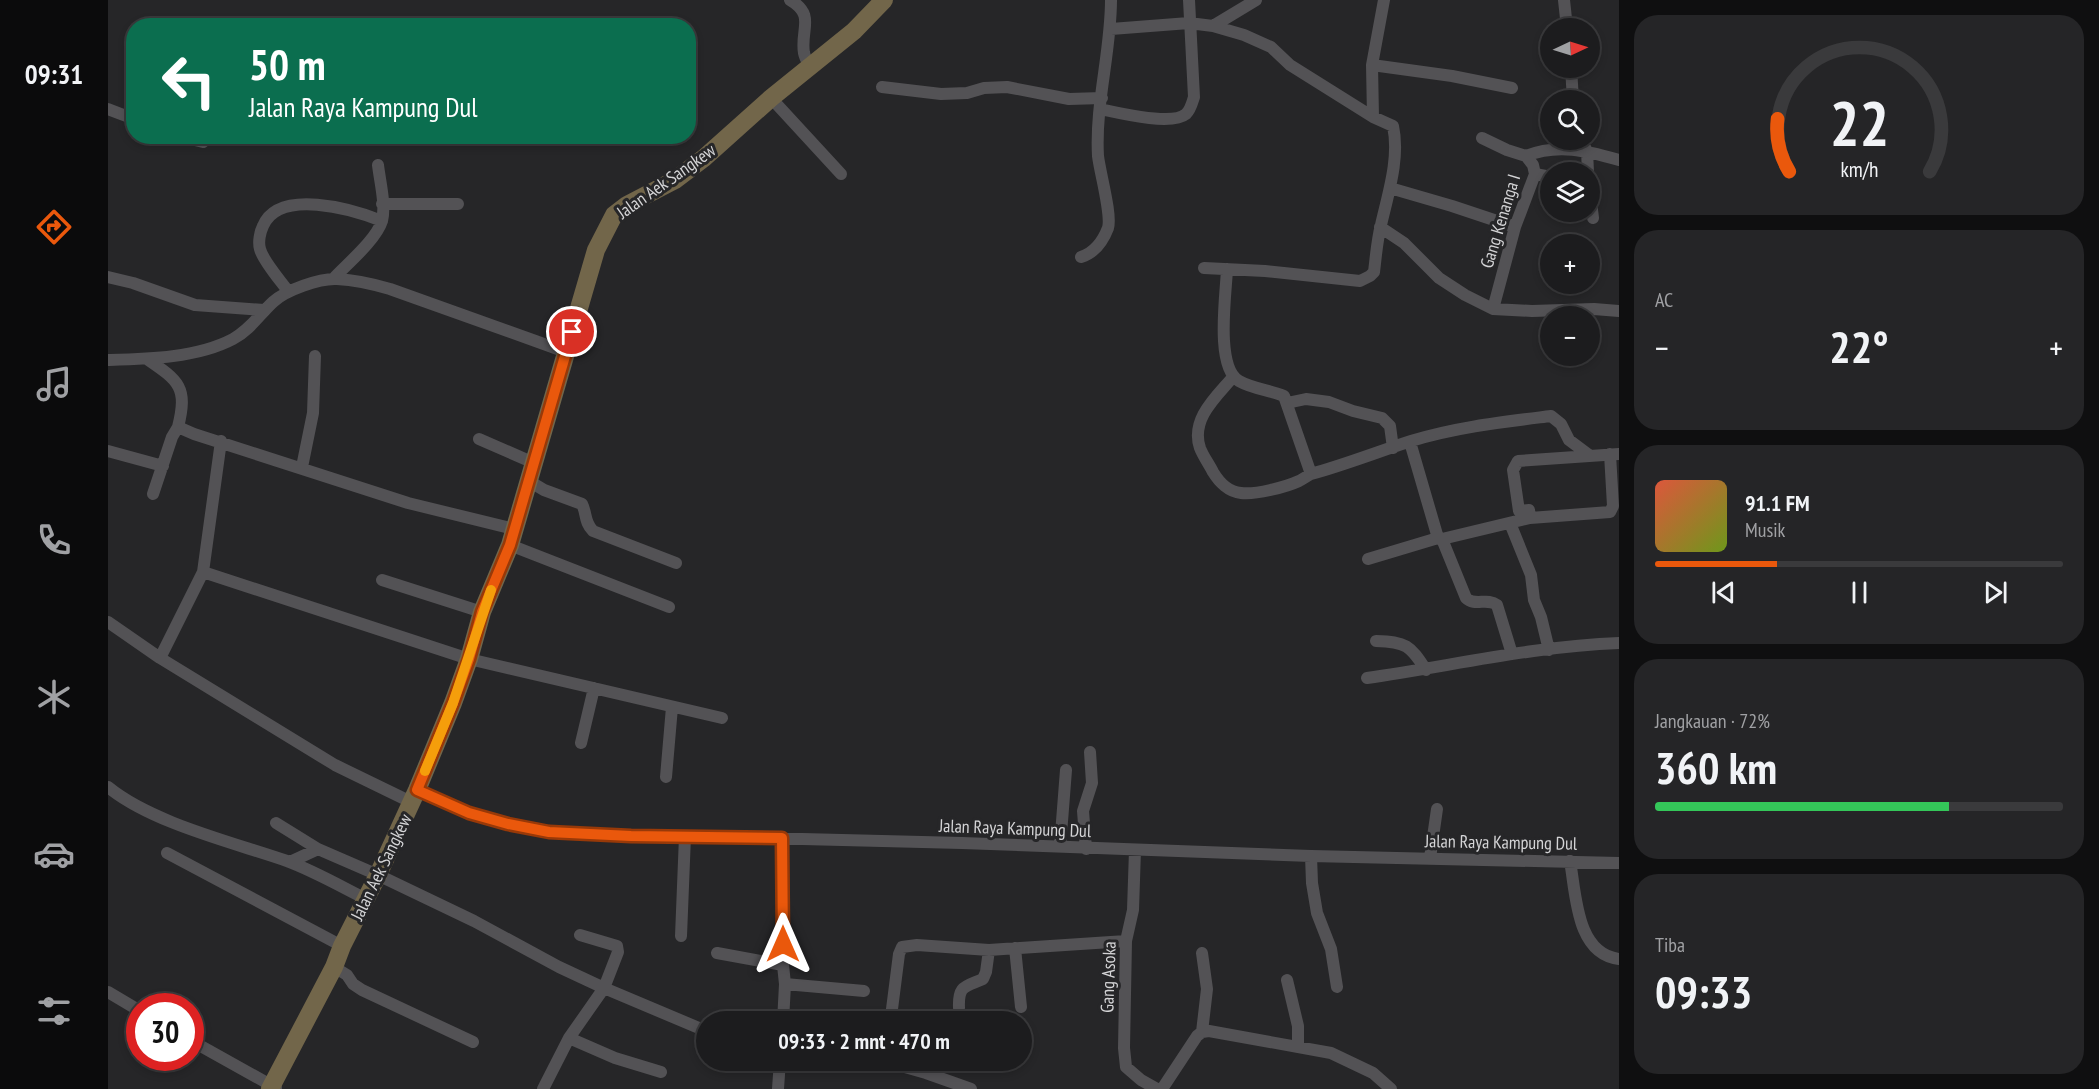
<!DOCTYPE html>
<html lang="id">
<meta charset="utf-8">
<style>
body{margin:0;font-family:"PT Sans Narrow",sans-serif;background:#252527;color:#f1f3f6;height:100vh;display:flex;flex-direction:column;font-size:22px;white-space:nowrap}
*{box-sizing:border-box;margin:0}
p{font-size:20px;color:#a0a1a4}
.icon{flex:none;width:33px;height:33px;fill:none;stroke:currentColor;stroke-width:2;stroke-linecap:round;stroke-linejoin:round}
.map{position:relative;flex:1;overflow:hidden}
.details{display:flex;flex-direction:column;gap:15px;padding:15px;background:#0f0f10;width:480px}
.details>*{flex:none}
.hud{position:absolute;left:18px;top:18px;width:570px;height:126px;border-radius:24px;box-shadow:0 3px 9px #0003,0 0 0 2px #3a3a3c;background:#0b6e4f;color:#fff;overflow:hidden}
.needle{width:39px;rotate:86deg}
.buttons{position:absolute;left:1432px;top:18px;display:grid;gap:12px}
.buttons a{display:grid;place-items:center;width:60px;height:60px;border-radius:50%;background:#1c1c1e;box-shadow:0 3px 9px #0003,0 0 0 2px #3a3a3c;font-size:30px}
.speed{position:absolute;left:18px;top:993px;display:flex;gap:12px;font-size:30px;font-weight:700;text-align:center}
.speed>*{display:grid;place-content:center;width:78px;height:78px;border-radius:50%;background:#1c1c1e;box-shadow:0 3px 9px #0003,0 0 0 2px #3a3a3c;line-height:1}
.speed .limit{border:9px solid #d22;background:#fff;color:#111}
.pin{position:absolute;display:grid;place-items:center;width:51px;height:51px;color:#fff;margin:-26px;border:3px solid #fff;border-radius:50%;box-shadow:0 2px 6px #0007}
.me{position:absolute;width:66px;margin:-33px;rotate:0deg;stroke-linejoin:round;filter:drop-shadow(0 0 4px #0008)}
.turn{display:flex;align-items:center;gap:21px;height:126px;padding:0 24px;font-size:27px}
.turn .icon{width:78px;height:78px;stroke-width:2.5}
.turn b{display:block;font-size:42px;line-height:51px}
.big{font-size:45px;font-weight:700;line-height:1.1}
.details .tile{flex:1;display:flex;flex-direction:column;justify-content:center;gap:9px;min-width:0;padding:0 21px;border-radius:24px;background:#252527}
.details .dial{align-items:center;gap:0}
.dial svg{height:156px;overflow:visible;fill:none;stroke:#3a3a3c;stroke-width:7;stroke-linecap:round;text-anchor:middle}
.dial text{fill:#f1f3f6;stroke:none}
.song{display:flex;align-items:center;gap:18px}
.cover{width:72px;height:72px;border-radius:9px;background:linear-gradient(135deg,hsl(10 70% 55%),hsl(80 70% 35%))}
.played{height:6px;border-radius:3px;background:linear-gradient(90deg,#ea580c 30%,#3a3a3c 30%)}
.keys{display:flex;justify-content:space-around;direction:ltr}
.heat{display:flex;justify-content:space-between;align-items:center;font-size:33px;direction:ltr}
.charge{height:9px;border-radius:4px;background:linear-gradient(90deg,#34c759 72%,#3a3a3c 0)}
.trip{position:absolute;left:588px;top:1011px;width:336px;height:60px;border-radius:30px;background:#1c1c1e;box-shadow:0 3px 9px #0003,0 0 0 2px #3a3a3c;font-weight:700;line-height:60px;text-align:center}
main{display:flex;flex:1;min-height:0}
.tabs{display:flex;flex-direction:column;width:108px;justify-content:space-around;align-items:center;background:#0b0b0c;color:#a0a1a4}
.tabs .icon{width:42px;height:42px}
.tabs .selected{color:#ea580c}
.tabs b{font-size:27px;color:#f1f3f6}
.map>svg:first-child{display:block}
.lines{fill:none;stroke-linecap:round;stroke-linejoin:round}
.street{stroke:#535255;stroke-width:12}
.secondary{stroke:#72664a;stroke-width:18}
.route-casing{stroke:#983908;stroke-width:15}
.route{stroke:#ea580c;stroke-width:10}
.slow{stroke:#f59e0b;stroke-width:10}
.labels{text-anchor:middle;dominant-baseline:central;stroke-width:6;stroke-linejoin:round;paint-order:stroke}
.street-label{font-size:18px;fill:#d4d4d6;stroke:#262628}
</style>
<main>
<nav class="tabs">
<b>09:31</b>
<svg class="icon selected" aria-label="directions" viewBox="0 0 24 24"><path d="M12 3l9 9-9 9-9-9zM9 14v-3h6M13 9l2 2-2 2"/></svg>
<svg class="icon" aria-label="music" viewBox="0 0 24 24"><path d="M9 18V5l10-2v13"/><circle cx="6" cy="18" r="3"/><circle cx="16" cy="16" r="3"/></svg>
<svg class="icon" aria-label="phone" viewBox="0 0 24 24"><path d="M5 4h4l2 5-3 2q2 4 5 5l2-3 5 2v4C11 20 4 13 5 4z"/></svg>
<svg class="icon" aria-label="climate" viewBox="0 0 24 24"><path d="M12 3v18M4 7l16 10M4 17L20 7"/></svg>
<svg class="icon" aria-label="car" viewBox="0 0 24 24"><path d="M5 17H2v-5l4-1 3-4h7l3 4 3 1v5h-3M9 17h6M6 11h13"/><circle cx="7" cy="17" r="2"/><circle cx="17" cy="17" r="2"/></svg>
<svg class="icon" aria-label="filters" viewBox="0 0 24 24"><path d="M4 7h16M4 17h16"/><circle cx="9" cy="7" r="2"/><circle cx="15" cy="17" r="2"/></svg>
</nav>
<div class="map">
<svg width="1511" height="1089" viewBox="0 0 1511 1089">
<rect width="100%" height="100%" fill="#262628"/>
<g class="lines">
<path class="street" d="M 682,0 C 708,15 692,30 696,53 C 697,58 700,63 702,67
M 1456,0 L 1459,28
M 1105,26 L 1148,0
M 1003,29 L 1081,23 L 1105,26 L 1136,35 L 1163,47 L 1182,65 L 1265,117 L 1285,126 C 1292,158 1280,194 1273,225 C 1269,240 1268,256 1266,272 L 1262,276 L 1252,281 L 1157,271 L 1096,268
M 1264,65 L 1344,76 L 1404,88
M 1463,68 L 1465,100
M 774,87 L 833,94 L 859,93 L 876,88 L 899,87 L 961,99 L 994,98
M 663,98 L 733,174
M 0,109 L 26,119
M 992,109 C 1011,113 1064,126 1078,114 C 1083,109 1084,103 1086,97 L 1081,0
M 1265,117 L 1264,65 L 1276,0
M 71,136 L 95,142
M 1374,138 L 1399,150 L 1418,156 L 1425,165 L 1427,174 L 1407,227 L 1385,309
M 1473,140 L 1479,151 L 1480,172
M 1418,156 C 1450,143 1479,151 1511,160
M 1427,174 L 1443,177
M 1282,188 L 1344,206 L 1407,227
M 1482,194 L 1485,218
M 274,204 L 350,204
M 1272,227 L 1296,243 L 1331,278 L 1357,295 L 1385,309 L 1424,311 L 1486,309 L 1511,311
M 973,257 C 986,253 995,241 1000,228 C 1004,215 992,173 990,156 C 987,104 1003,52 1003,0
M 1119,269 C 1118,294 1107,367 1131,381 C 1145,389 1162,390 1176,396 L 1203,474
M 0,277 L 25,283 L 87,305 L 156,310
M 226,278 C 239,264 268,240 274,221 C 278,205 272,182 270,165
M 180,291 C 172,280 155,261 152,249 C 150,242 152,232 155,226 C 171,188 244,209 274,221
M 39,359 C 71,381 80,387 70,427 L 86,434 L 300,503 L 406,529
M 0,360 C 40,359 89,358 125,339 C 142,330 152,314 165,302 C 178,290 212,278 229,279 C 247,280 265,284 282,289 L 458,352
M 1125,377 C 1109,396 1082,419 1092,448 C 1095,456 1101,464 1105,472 C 1111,482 1121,492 1133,493 C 1147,495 1178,487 1191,481 C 1195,479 1199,476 1203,474 C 1236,465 1269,452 1303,441 C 1349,427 1395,422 1443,416 L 1453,424 L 1461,440 L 1481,455
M 1179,403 L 1198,399 L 1221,402 L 1245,411 L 1274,418 L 1282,426 L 1285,448
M 371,439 L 426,463
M 1302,442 L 1330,538
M 0,451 L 55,466
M 194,467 L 205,413 L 207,356
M 421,481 L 436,490 L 474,504 C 479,514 476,522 485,531 L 568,563
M 45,494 L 64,437 L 70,427
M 1422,518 L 1502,512 L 1505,506 L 1502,454
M 1402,523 L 1423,575 L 1426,600 L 1433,617 L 1441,650
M 1334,539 L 1422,518 L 1421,510 L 1411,511 L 1405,470 L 1410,461 L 1511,454
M 402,545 L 561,607
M 1260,559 L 1330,538 L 1334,539 L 1358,598 C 1367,607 1379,597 1389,605 L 1404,654
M 95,572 L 361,659 L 614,718
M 274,580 L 374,612
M 0,622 L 52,658 L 227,765 L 303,802
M 1268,641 C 1298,642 1302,645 1318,670
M 52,658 L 95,572 L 113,441
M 1259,678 C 1343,666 1427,646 1511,643
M 473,743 L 486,688
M 558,777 L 564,707
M 0,787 C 44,823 124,842 179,861 C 206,871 232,886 258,899
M 309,790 L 361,813 L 400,824 L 441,832 L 523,836 L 577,836 L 854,843 L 1203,856 L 1511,863
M 168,823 L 210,849 L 270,875 L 366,921 L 451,967 L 496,988 L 598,1031
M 674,838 L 675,965 L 677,984 L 675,1022
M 952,847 L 958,770
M 978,849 L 975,811 L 984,783 L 982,752
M 1027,850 L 1025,910 L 1018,941 L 1016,1048 L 1018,1067 L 1033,1080 L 1049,1089
M 59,853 L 234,946
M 1203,856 L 1204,883 L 1209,913 L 1223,949 L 1229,987
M 1322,858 L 1329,809
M 1462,861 C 1468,894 1468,954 1511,959
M 182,862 L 210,849
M 573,936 L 577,836
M 907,948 L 913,1007
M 609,953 L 675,965
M 1094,953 L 1099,989 L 1094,1032
M 226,967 L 239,975 L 245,984 L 254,990 L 365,1042
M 1179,980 L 1190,1026 L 1190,1047
M 677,984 L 756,991
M 0,992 L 32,1011
M 851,1008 C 850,985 857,987 875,979 L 878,972 L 881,950
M 784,1009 L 791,954 L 794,947 L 809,945 L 881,950 L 1018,941
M 461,1038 L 507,1058 L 553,1072
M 82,1040 L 168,1088
M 772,1060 L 818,1073 L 863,1089
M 435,1089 L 461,1038 L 496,988 L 510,952 L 509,946 L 472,935
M 670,1089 L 672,1060
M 1054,1089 L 1089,1036 L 1094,1032 L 1101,1031 L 1223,1053 L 1265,1073 L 1283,1089"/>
<path class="secondary" d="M 162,1089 L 226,967 L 234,946 L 270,875 L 309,790 L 345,703 L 361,659 L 374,612 L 402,545 L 488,250 L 506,215 L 519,205 L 567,180 L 596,158 L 663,98 L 746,31 L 776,0"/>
</g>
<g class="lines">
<g class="route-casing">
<path id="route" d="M 464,332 L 402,545 L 374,612 L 361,659 L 345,703 L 309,790 L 361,813 L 400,824 L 441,832 L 523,836 L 674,838 L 675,944"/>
</g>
<use href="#route" class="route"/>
<path class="slow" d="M 317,771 L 345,703 L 383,590"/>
</g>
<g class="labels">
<g class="street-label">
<text transform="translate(558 181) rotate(-35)">Jalan Aek Sangkew</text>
<text transform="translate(1392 221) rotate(-73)">Gang Kenanga I</text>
<text transform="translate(907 828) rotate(2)">Jalan Raya Kampung Dul</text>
<text transform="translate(1393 842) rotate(1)">Jalan Raya Kampung Dul</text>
<text transform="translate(273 867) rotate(-64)">Jalan Aek Sangkew</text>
<text transform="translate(1000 977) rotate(-88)">Gang Asoka</text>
</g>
</g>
</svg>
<div class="buttons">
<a><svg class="needle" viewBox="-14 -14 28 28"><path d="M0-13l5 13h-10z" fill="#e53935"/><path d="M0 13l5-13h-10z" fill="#a0a1a4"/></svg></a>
<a><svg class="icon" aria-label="search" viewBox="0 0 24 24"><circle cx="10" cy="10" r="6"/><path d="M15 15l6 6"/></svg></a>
<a><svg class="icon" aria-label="layers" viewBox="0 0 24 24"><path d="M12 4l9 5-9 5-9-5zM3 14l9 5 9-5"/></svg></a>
<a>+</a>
<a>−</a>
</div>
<div class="speed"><div class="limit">30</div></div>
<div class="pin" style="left:464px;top:332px;background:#d93025"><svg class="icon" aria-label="arrive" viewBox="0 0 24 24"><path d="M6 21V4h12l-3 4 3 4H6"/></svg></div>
<svg class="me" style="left:675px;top:944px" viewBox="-20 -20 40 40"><path d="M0-17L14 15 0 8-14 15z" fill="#ea580c" stroke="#fff" stroke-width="4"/></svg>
<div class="trip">09:33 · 2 mnt · 470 m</div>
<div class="hud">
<div class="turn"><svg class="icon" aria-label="left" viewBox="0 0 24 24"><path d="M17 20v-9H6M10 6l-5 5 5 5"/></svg><div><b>50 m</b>Jalan Raya Kampung Dul</div></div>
</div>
</div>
<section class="details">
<div class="tile dial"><svg viewBox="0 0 100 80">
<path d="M14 69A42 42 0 1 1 86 69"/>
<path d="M14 69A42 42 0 0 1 8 42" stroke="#ea580c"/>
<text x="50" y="56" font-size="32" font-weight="700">22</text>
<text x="50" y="72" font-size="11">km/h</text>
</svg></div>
<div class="tile"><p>AC</p>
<div class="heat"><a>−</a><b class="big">22°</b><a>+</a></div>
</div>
<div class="tile">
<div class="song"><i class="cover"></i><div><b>91.1 FM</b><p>Musik</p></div></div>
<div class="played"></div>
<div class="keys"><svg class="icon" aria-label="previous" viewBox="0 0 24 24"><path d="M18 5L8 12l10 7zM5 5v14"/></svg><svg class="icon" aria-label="pause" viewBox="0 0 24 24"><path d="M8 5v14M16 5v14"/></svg><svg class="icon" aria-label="next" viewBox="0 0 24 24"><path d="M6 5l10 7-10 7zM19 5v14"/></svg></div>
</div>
<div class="tile"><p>Jangkauan · 72%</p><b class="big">360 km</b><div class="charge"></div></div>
<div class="tile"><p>Tiba</p><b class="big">09:33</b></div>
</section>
</main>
